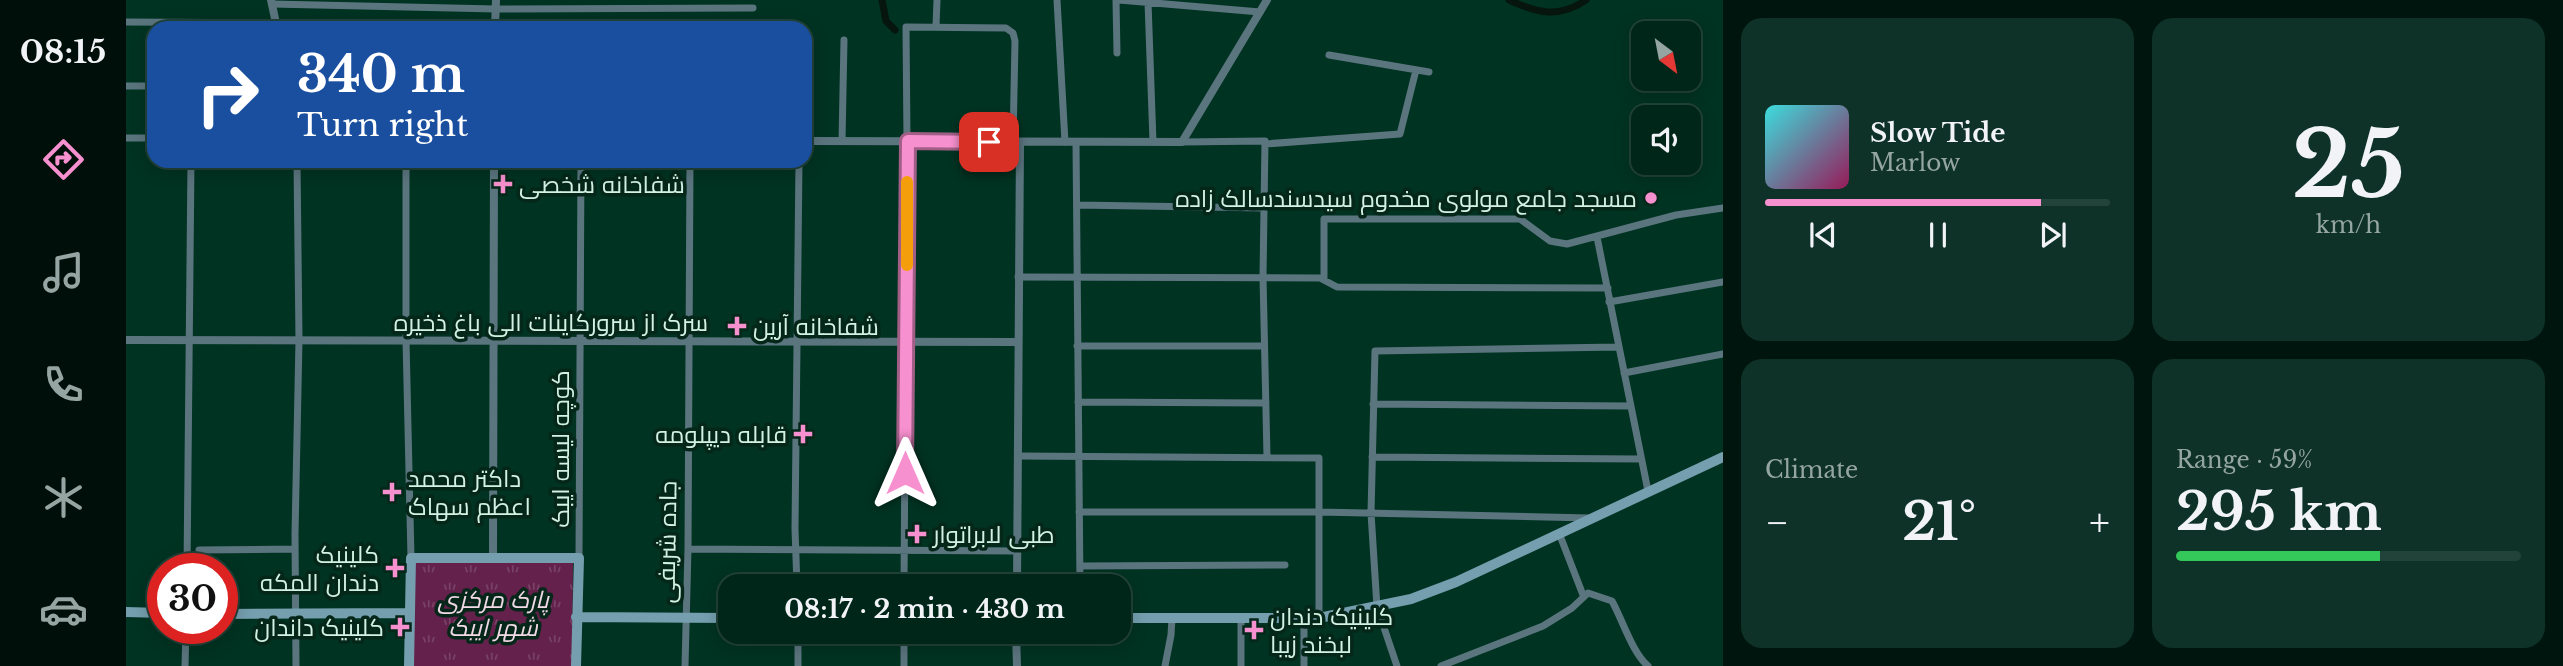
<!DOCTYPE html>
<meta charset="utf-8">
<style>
body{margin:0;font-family:"Libre Baskerville",Cairo,serif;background:#0e3227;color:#f1f3f6;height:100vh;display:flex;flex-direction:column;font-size:26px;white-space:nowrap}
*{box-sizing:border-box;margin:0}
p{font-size:23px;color:#95a5a2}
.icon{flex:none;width:38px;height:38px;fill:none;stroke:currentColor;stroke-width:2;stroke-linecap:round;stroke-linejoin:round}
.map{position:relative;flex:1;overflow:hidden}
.sheet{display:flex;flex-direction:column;gap:18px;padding:18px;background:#00150e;width:840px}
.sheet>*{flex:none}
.hud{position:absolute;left:21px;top:21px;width:665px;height:147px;border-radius:21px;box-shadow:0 4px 18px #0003,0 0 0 2px #224339;background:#1a4fa0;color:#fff;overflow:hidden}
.needle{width:46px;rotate:148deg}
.buttons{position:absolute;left:1505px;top:21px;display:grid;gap:14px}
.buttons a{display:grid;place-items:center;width:70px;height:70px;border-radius:14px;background:#00261a;box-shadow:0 4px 18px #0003,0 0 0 2px #224339;font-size:35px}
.speed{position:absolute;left:21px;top:553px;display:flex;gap:14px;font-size:35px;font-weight:700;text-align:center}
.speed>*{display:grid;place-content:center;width:91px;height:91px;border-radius:50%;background:#00261a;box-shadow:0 4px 18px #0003,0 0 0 2px #224339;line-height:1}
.speed .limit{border:10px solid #d22;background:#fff;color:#111}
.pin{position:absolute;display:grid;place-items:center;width:60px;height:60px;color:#fff;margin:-30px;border-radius:14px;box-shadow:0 4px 10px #0006}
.me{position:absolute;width:77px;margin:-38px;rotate:0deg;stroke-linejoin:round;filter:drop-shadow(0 0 5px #0008)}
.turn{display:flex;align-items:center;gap:24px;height:147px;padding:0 35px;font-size:32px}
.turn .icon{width:91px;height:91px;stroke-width:2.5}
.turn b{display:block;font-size:49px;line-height:60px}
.big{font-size:52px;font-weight:800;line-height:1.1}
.sheet .widget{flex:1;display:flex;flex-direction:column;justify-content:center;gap:10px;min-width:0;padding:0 24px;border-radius:21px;background:#0e3227}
.sheet .dial{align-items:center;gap:0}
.dial b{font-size:91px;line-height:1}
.song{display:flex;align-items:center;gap:21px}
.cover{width:84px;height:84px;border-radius:10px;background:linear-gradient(135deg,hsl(180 70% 55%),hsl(330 70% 35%))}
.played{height:7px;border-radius:4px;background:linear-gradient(90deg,#f790ce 80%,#224339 80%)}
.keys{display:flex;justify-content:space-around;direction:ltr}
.heat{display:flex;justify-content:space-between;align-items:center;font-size:38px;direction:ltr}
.charge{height:10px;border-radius:5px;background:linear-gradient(90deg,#34c759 59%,#224339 0)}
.sheet .tiles{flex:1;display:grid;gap:18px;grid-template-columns:repeat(2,1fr)}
.trip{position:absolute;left:592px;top:574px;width:413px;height:70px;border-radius:21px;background:#00261a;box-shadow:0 4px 18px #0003,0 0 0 2px #224339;font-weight:800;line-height:70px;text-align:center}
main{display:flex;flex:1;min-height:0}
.dock{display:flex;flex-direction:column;width:126px;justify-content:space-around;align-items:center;background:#000f0a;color:#95a5a2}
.dock .icon{width:49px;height:49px}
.dock .on{color:#f790ce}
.dock b{font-size:32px;color:#f1f3f6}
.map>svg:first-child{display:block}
.grass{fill:url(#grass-tufts)}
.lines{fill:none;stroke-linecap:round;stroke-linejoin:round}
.canal{stroke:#06160f;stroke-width:7}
.minor{stroke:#5b757f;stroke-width:7}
.tertiary{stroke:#5b757f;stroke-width:8}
.secondary{stroke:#759faf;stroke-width:10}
.route-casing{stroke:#a15e86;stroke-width:18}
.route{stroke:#f790ce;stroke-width:12}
.slow{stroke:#f59e0b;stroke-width:12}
.poi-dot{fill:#f790ce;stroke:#05271a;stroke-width:2.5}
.labels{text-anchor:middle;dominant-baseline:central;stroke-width:7;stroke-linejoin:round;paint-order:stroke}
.poi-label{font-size:24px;fill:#d3f2e3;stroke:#05271a;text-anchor:start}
.street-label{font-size:24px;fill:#d3f2e3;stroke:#05271a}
.park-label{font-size:24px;font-style:italic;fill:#f2d9e6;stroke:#05271a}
</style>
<main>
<nav class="dock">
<b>08:15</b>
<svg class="icon on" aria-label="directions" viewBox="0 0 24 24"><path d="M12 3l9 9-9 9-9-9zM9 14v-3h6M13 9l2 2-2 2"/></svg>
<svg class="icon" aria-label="music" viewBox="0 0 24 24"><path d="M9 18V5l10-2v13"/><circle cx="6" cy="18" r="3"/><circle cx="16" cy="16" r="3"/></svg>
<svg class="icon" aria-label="phone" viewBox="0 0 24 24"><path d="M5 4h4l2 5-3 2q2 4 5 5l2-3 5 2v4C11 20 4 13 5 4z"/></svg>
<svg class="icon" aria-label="climate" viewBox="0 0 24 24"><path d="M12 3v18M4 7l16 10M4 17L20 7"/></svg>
<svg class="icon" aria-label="car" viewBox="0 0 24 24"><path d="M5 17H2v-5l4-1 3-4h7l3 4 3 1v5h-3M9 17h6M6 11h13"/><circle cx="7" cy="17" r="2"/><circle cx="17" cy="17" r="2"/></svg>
</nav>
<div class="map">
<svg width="1597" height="666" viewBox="0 0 1597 666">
<defs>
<pattern id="grass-tufts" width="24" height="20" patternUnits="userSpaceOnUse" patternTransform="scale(1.75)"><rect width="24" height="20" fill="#63214b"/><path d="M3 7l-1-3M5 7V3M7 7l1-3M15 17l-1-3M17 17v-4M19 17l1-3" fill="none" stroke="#784265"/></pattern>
</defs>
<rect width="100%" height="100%" fill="#032"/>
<path class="grass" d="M 288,559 L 447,560 L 446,666 L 286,666 Z"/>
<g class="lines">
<path class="canal" d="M 756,0 L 760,21 L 769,30
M 1383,0 C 1411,13 1433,19 1460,0"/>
<path class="minor" d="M 931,0 L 939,142
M 990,0 L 991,53
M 993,0 L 1134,12
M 1022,2 L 1027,142
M 146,4 L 370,9 L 627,8
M 0,22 L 150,23
M 810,26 L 811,0
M 1203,55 L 1303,72
M 0,86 L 28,86
M 0,138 L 28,138
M 716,141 L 718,40
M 950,142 L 954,586
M 1056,142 L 1139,141 L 1137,277 L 1141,457
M 1139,144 L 1274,134 L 1290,70
M 280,161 L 280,340 L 285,558
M 951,205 L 1138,208
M 1471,237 L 1522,491
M 892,277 L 1194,278 L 1211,287 L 1482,288
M 1198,280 L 1198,219 L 1394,219 L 1424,241 L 1441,244 L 1550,215 L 1597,208
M 1483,302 L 1597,282
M 951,346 L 1138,346
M 1498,373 L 1597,354
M 952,402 L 1140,403
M 1247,404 L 1504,406
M 892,456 L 1193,458 L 1193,618
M 1246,457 L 1515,459
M 953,512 L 1193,512 L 1464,518
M 1433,533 L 1457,595
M 562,549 L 891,551
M 73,550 L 169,549
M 453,558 L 455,161
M 954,566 L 1159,565
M 61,569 L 65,161
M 671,586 L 669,529 L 673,161
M 778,586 L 781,141 L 780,27 L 880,28 L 887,33 L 889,41 L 887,142
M 1175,617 L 1178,630 L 1178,666
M 1115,618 L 1115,666
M 778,632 L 778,666
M 59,666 L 60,628
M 170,666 L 169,534 L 173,340 L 171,161
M 559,666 L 562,549 L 564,161
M 672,666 L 672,632
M 1039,666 L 1045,635 L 1046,618
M 1271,666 L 1251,607 L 1245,513 L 1249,351 L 1492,347
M 1315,666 L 1417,626 L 1446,608 L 1462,593 L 1486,601 C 1497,621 1506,652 1522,666"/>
<path class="tertiary" d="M 145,0 L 151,28
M 369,28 L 370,0
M 679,141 L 1056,142 L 1141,0
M 0,340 L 892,342
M 367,558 L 368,161
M 891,586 L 894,142
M 890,632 L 891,666"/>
<path class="secondary" d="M 0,612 L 37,613
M 96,614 L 284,613
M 450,617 L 604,618
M 992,618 L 1193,618 L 1285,599 L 1330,582 L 1597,457
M 283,666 L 285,558 L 453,558 L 450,666"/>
</g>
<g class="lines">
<g class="route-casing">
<path id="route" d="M 779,473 L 782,141 L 863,142"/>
</g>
<use href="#route" class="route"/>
<path class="slow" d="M 781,265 L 781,182"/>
</g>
<g class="poi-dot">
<path d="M373.5 173.5h7v7h7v7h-7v7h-7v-7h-7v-7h7z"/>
<circle cx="1525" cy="198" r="7"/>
<path d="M607.5 315.5h7v7h7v7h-7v7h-7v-7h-7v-7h7z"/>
<path d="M673.5 423.5h7v7h7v7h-7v7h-7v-7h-7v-7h7z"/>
<path d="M262.5 481.5h7v7h7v7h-7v7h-7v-7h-7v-7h7z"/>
<path d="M787.5 523.5h7v7h7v7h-7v7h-7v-7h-7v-7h7z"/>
<path d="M265.5 557.5h7v7h7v7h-7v7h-7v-7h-7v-7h7z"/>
<path d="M270.5 616.5h7v7h7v7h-7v7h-7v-7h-7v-7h7z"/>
<path d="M1124.5 619.5h7v7h7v7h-7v7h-7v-7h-7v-7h7z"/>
</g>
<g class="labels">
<g class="poi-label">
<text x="393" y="184">شفاخانه شخصی</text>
<text x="1511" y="198" text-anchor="end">مسجد جامع مولوی مخدوم سیدسندسالک زاده</text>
<text x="627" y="326">شفاخانه آرین</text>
<text x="661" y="434" text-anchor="end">قابله دیپلومه</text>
<text x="282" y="478">داکتر محمد<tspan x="282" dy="28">اعظم سهاک</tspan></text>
<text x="807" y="534">طبی لابراتوار</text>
<text x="253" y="554" text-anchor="end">کلینیک<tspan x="253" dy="28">دندان المکه</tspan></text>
<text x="1144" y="616">کلینیک دندان<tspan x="1144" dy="28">لبخند زیبا</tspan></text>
<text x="258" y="627" text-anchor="end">کلینیک داندان</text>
</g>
<g class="street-label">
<text x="425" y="322">سرک از سرورکاینات الی باغ ذخیره</text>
<text transform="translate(434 449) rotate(-90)">کوچه لیسه ایبک</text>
<text transform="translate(541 542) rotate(-89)">جاده شریفی</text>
</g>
<g class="park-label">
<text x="367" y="599">پارک مرکزی<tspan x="367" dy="28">شهر ایبک</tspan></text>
</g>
</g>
</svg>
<div class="buttons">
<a><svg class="needle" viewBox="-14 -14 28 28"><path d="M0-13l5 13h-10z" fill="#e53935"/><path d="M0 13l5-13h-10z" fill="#95a5a2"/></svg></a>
<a><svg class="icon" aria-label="sound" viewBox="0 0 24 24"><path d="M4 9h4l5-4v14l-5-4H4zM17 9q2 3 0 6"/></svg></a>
</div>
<div class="speed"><div class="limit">30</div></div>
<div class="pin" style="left:863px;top:142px;background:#d93025"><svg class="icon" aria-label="arrive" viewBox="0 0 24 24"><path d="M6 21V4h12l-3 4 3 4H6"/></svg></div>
<svg class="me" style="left:779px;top:473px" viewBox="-20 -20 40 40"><path d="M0-17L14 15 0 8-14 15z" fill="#f790ce" stroke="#fff" stroke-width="4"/></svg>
<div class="trip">08:17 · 2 min · 430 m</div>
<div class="hud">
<div class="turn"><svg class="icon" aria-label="right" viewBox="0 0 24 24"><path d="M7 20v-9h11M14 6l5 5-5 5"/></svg><div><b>340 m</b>Turn right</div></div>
</div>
</div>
<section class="sheet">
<div class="tiles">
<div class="widget">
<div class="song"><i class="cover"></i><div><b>Slow Tide</b><p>Marlow</p></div></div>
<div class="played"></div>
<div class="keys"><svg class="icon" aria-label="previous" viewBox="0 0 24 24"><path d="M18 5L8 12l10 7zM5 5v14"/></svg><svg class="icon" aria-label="pause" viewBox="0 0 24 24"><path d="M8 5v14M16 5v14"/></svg><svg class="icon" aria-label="next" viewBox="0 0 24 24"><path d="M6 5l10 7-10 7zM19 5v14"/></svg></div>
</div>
<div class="widget dial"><b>25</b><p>km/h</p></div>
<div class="widget"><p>Climate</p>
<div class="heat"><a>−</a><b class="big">21°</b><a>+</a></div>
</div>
<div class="widget"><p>Range · 59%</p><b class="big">295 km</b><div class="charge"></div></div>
</div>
</section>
</main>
